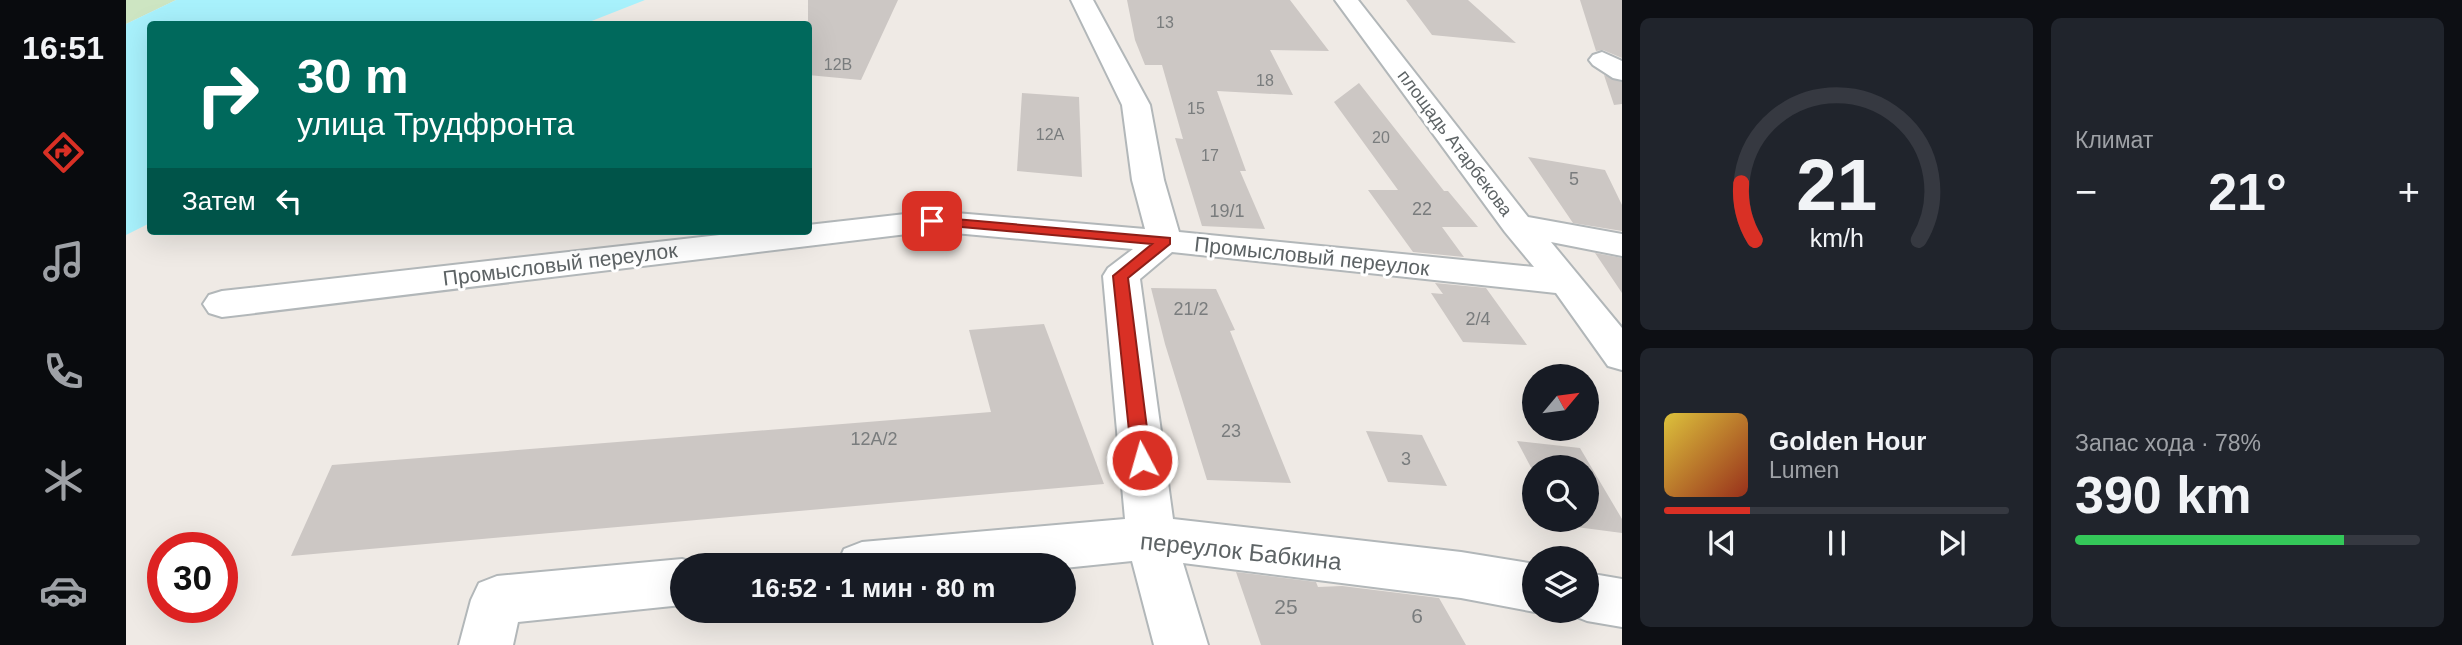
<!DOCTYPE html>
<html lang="ru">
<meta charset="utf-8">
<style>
body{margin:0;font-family:Helvetica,sans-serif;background:#20242c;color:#f1f3f6;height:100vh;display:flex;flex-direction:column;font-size:26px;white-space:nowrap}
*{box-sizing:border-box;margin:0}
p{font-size:23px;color:#9ea1a6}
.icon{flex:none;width:38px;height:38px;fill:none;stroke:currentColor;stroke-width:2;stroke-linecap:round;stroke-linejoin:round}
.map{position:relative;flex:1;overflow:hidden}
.panel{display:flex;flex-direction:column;gap:18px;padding:18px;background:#0d0f14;width:840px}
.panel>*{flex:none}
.guide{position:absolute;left:21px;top:21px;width:665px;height:214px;border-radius:7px;box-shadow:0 7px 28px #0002;background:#00695c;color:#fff;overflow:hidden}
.needle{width:46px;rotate:61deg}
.fabs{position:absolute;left:1396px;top:364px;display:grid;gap:14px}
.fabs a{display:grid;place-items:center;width:77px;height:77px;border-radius:50%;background:#171b24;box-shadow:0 7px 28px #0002;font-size:35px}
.speed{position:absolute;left:21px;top:532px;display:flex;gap:14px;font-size:35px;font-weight:700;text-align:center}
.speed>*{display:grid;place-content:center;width:91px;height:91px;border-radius:50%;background:#171b24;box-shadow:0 7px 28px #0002;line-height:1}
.speed .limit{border:10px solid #d22;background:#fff;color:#111}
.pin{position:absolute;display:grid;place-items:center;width:60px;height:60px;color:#fff;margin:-30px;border-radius:14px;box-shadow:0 4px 10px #0006}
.me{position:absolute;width:77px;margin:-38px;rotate:354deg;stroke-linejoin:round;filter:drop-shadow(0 0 5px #0008)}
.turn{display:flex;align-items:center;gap:24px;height:147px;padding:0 35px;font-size:32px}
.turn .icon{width:91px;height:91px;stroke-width:2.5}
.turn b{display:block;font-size:49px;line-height:60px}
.then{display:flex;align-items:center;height:66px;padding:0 35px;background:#0003;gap:14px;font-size:26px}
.big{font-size:52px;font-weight:600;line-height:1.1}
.panel .tile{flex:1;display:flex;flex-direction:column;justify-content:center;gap:10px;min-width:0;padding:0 24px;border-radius:10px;background:#20242c}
.panel .dial{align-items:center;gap:0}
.dial svg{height:182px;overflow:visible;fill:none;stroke:#363941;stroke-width:7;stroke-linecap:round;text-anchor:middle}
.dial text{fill:#f1f3f6;stroke:none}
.song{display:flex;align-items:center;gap:21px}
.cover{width:84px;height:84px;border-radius:10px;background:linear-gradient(135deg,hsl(50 70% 55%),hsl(10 70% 35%))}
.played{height:7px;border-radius:4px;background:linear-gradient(90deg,#d93025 25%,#363941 25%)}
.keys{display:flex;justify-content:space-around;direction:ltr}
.heat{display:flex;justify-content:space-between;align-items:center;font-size:38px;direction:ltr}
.charge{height:10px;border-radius:5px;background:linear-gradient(90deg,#34c759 78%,#363941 0)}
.panel .tiles{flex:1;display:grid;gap:18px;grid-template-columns:repeat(2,1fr)}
.trip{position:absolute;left:544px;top:553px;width:406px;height:70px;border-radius:35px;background:#171b24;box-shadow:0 7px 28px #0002;font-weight:600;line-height:70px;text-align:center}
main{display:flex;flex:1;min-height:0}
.tab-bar{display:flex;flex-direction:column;width:126px;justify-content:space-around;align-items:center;background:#090b0e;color:#9ea1a6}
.tab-bar .icon{width:49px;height:49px}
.tab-bar .active{color:#d93025}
.tab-bar b{font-size:32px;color:#f1f3f6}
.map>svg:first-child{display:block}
.green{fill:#cde5c2}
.water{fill:#a8f1fc}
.building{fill:#ccc7c4}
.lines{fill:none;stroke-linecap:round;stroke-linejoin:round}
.minor-casing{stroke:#b2b7b9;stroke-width:4}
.minor{fill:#fff;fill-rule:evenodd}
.route{fill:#d93025;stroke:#8d1f18;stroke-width:2}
.labels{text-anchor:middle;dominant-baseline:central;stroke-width:6;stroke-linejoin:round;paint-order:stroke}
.far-number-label{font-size:16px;fill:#797c7d}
.far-street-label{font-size:18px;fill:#5d6365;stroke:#fff}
.number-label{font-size:18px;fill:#797c7d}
.street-label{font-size:21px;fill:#5d6365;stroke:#fff}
.near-number-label{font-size:21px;fill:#797c7d}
.near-street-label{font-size:24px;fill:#5d6365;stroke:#fff}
</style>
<main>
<nav class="tab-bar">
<b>16:51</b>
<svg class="icon active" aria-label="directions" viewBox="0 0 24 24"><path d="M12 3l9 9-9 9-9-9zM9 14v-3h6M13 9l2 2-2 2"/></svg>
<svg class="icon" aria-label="music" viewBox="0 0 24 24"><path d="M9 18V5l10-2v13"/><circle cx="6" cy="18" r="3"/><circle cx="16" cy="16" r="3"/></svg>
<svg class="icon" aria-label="phone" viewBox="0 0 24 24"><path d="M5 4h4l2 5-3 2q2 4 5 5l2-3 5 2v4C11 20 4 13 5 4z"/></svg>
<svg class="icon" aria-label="climate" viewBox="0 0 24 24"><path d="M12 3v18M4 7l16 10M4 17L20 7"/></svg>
<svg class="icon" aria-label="car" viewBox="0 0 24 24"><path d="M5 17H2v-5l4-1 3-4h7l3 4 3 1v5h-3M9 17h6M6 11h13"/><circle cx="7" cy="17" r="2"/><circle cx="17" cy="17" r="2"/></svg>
</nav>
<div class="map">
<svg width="1496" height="645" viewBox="0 0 1496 645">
<rect width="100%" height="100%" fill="#efeae5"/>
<path class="green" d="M 0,0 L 50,0 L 0,24 Z"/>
<path class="water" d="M 50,0 L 519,0 L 458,24 L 24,24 L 24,223 L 0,235 L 0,24 Z"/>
<path class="building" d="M 682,0 L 772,0 L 735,80 L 682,75 Z
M 1001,0 L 1164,0 L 1203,51 L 1144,50 L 1167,95 L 1091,91 L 1120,171 L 1114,171 L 1139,229 L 1076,226 L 1049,138 L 1057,139 L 1036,65 L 1019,65 L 1009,40 Z
M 1280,0 L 1342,0 L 1390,43 L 1306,35 Z
M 1454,0 L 1496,0 L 1496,58 L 1477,50 L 1470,51 Z
M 1478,75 L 1496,82 L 1496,104 L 1488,105 Z
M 1233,83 L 1318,191 L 1322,191 L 1352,227 L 1316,227 L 1338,257 L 1287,252 L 1242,190 L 1272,190 L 1208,102 Z
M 896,93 L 953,97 L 956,177 L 891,171 Z
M 1402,157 L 1479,170 L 1496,205 L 1496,231 L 1447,223 Z
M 1469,253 L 1496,258 L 1496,293 Z
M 1309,283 L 1360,288 L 1401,345 L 1337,342 L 1305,293 L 1317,294 Z
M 1025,288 L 1090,289 L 1109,330 L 1104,331 L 1165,483 L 1081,480 L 1039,344 Z
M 918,324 L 978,484 L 165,556 L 206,465 L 865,412 L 843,330 Z
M 1240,431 L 1296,435 L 1321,486 L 1262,482 Z
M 1391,441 L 1454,448 L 1496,519 L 1496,533 L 1435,525 L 1432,520 L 1461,520 L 1461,467 L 1409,467 L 1409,475 Z
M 1110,572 L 1190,582 L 1192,587 L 1216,586 L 1313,598 L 1340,645 L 1135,645 Z"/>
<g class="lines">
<g class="minor-casing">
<path id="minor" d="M 945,0 L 967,0 L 1024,105 L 1038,180 L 1053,232 L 1408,267 L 1379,232 L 1209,0 L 1232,0 L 1402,217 L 1496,234 L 1496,256 L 1425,242 L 1496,328 L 1496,370 L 1482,366 L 1430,293 L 1046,252 L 1014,279 L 1047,519 L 1335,552 L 1409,564 L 1409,611 L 1411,611 L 1409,612 L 1335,598 L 1057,563 L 1082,645 L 1028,645 L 1006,561 L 938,568 L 938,565 L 711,565 L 718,549 L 736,542 L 999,519 L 977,276 L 982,268 L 1007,249 L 806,231 L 96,317 L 83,313 L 77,304 L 83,295 L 96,291 L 629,231 L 682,231 L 682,225 L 806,211 L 1019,229 L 1006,180 L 996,105 Z
M 1476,52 L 1496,61 L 1496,80 L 1487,78 L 1467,65 L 1463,60 L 1467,55 Z
M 556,559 L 574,565 L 556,565 L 556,605 L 392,622 L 387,645 L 333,645 L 345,600 L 353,583 L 371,576 Z
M 1461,573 L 1496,579 L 1496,627 L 1461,621 L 1443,614 L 1441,611 L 1461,611 Z"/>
</g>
<use href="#minor" class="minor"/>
</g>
<path class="route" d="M 806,217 L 1044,238 L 1044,244 L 1002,278 L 1025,460 L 1022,465 L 1016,467 L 1009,465 L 1006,460 L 987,276 L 1026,244 L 802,224 L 802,218 Z"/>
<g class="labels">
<g class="far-number-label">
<text x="1039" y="22">13</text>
<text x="712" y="64">12В</text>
<text x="1139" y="80">18</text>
<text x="1070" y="108">15</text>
<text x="924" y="134">12А</text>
<text x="1255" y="137">20</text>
<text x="1084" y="155">17</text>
</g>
<g class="far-street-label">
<text transform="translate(1329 143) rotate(53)">площадь Атарбекова</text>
</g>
<g class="number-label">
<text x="1448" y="179">5</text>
<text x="1296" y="209">22</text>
<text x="1101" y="211">19/1</text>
<text x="1065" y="309">21/2</text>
<text x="1352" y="319">2/4</text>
<text x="1105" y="431">23</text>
<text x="748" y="439">12А/2</text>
<text x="1280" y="459">3</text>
</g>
<g class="street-label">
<text transform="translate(1186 256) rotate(6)">Промысловый переулок</text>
<text transform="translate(434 264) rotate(-7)">Промысловый переулок</text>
</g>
<g class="near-number-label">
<text x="1160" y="606">25</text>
<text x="1291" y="615">6</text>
</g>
<g class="near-street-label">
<text transform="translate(1115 551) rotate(6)">переулок Бабкина</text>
</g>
</g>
</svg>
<div class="fabs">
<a><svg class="needle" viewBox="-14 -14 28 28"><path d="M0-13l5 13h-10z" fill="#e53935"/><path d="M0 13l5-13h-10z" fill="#9ea1a6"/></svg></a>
<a><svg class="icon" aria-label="search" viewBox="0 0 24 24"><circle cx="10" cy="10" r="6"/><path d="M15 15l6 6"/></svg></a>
<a><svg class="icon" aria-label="layers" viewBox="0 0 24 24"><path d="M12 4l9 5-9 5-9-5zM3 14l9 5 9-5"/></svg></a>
</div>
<div class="speed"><div class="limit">30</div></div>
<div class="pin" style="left:806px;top:221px;background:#d93025"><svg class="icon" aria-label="arrive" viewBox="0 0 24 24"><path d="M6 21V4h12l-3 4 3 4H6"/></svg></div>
<svg class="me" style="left:1016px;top:460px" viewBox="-20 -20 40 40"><circle r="17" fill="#d93025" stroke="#fff" stroke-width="3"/><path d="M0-11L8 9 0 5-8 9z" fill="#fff"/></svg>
<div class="trip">16:52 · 1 мин · 80 m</div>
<div class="guide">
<div class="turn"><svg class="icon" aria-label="right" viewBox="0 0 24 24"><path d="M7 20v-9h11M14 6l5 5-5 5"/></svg><div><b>30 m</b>улица Трудфронта</div></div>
<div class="then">Затем<svg class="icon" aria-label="left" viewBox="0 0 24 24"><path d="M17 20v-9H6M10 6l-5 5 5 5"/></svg></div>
</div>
</div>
<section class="panel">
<div class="tiles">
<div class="tile dial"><svg viewBox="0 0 100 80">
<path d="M14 69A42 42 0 1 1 86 69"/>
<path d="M14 69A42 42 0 0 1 8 44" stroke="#d93025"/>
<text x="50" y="56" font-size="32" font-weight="700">21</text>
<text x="50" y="72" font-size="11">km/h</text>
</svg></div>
<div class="tile"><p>Климат</p>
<div class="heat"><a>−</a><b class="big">21°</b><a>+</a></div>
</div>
<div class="tile">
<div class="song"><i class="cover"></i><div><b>Golden Hour</b><p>Lumen</p></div></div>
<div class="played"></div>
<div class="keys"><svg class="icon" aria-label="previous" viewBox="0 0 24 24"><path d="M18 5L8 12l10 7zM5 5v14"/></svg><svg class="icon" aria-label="pause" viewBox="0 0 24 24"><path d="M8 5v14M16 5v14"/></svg><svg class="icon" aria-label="next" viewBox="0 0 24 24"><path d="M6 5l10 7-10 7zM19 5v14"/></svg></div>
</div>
<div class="tile"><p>Запас хода · 78%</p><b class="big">390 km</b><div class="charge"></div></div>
</div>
</section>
</main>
